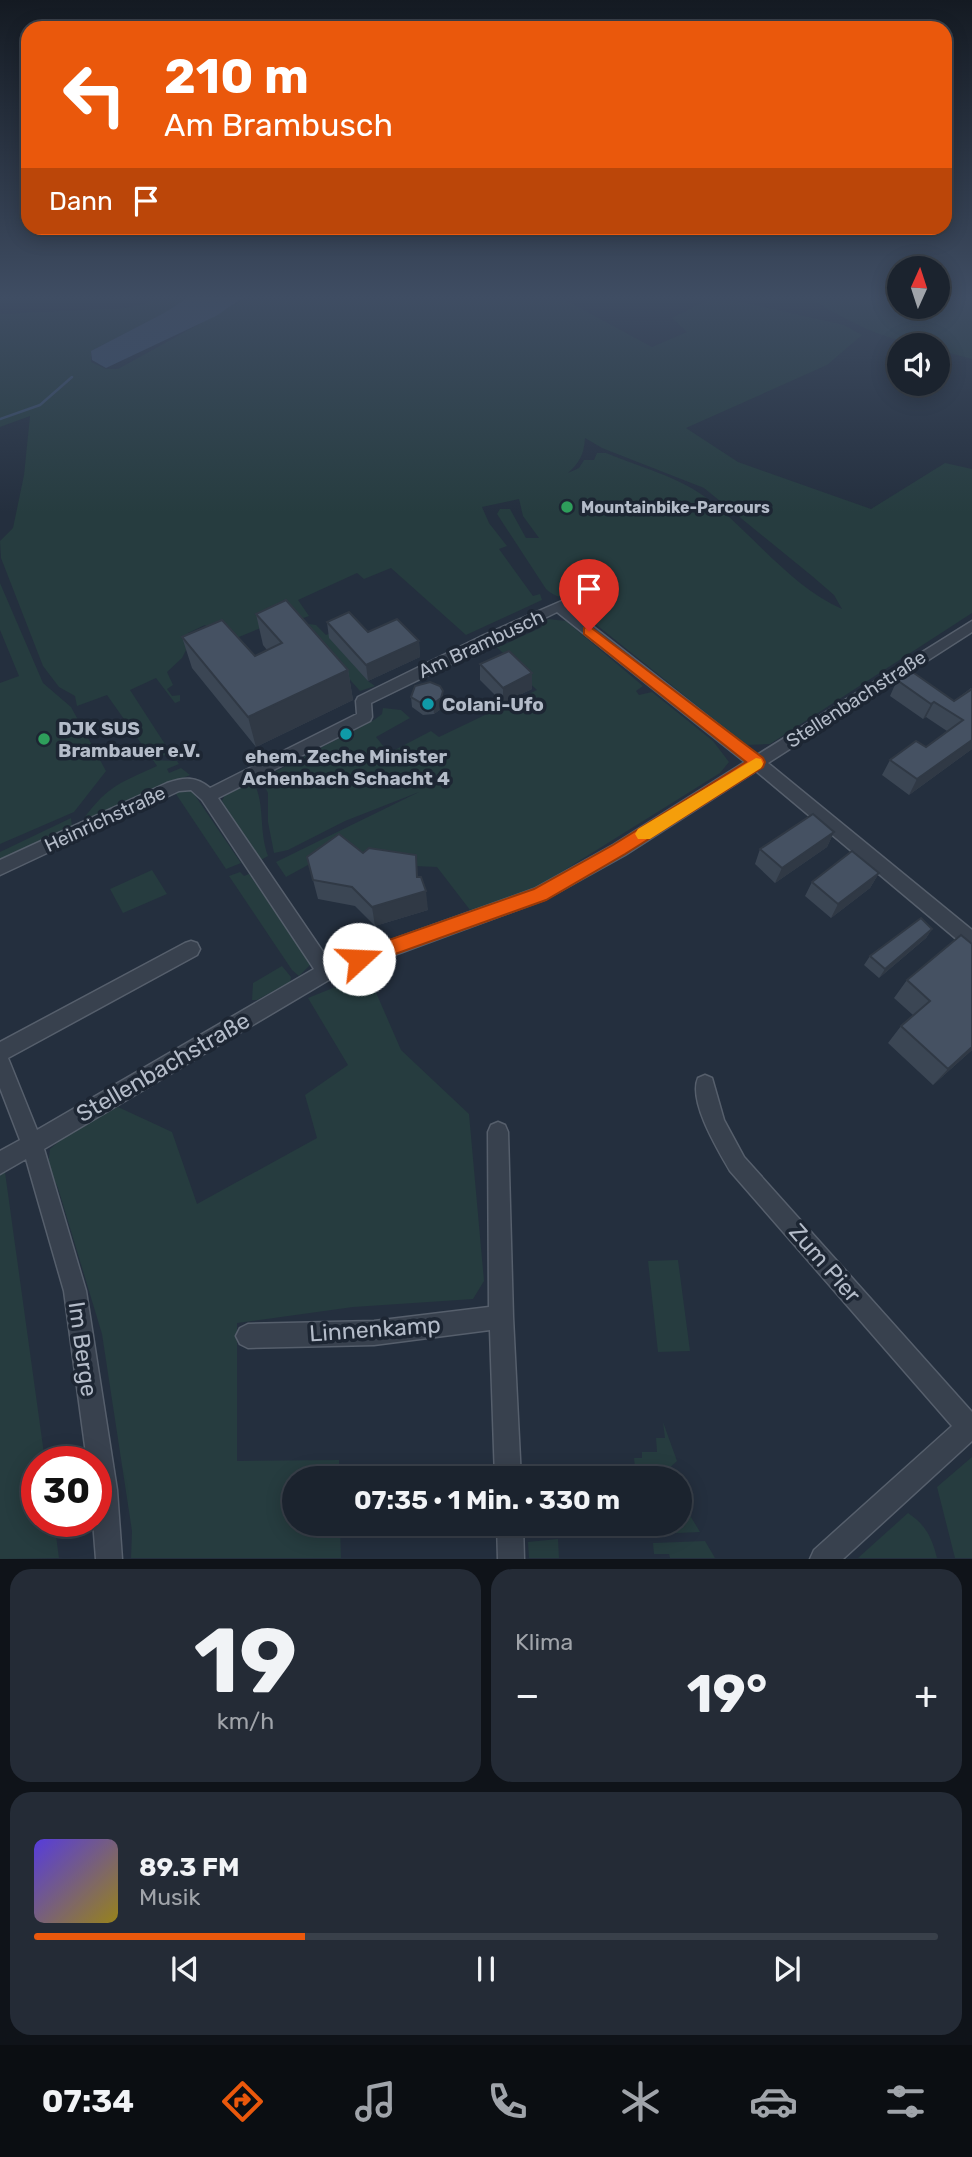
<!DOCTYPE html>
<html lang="de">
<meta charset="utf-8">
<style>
body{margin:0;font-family:Rubik,sans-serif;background:#242b36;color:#f1f3f6;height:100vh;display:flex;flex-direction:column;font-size:26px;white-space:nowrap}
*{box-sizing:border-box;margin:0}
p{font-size:23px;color:#a0a4aa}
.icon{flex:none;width:38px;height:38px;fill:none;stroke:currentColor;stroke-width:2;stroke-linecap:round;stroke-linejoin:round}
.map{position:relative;height:1559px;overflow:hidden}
.side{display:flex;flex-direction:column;gap:10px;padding:10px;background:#0f1319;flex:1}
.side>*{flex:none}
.guide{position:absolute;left:21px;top:21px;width:931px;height:214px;border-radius:21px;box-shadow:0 4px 18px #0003,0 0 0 2px #39404a;background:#ea580c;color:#fff;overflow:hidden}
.needle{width:46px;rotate:3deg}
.tools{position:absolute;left:887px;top:256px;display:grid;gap:14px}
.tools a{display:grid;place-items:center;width:63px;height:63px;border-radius:50%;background:#1b232e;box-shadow:0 4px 18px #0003,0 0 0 2px #39404a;font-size:35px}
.speed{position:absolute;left:21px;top:1446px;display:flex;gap:14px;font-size:35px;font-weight:700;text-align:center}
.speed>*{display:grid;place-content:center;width:91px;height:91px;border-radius:50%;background:#1b232e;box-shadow:0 4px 18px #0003,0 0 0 2px #39404a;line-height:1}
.speed .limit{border:10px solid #d22;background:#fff;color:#111}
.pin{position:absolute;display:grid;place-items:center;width:60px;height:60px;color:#fff;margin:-72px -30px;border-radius:50% 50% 50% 0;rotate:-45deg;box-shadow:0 0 7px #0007}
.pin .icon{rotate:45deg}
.me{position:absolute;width:77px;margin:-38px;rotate:70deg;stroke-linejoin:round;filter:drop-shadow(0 0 5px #0008)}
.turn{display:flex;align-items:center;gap:24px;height:147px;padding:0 28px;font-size:32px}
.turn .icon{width:91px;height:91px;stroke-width:2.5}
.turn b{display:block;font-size:49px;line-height:60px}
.then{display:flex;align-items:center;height:66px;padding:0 28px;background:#0003;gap:14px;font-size:26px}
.big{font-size:52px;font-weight:700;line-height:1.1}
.side .card{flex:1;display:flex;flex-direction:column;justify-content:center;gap:10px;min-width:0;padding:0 24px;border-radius:21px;background:#242b36}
.side .dial{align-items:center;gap:0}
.dial b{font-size:91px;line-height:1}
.song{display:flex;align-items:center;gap:21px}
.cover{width:84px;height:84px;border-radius:10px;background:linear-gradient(135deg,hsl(250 70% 55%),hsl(50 70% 35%))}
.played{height:7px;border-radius:4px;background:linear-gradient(90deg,#ea580c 30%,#39404a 30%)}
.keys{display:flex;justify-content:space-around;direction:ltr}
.heat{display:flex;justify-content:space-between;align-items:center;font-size:38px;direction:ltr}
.side .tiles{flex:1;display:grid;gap:10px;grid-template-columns:1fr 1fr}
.card:last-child{grid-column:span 2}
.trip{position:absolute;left:282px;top:1466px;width:410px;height:70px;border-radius:35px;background:#1b232e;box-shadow:0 4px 18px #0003,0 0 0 2px #39404a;font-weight:700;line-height:70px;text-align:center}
.menu{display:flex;height:112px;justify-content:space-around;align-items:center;background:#0b0e12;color:#a0a4aa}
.menu .icon{width:49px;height:49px}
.menu .active{color:#ea580c}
.menu b{font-size:32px;color:#f1f3f6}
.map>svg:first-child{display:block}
.green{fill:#263c3f;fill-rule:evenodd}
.water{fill:#394c67}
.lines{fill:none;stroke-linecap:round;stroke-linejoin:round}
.stream{stroke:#394c67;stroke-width:2.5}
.street-casing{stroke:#565f6c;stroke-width:3}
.street{fill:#38414e;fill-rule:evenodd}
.wall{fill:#3b4654}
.shaded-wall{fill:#303945}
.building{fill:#455162;stroke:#303945;stroke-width:2}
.route{fill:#ea580c;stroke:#983908;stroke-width:2}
.slow{fill:#f59e0b}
.leisure-dot{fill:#2e9e5b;stroke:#1d2633;stroke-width:2.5}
.culture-dot{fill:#0f9aa8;stroke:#1d2633;stroke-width:2.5}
.labels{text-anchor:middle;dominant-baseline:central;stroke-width:7;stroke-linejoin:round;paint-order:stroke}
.far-poi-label{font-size:16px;font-weight:bold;fill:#b4bcc9;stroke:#1d2633;text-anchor:start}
.street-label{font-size:19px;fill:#b4bcc9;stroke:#1d2633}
.poi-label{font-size:19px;font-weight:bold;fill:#b4bcc9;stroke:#1d2633;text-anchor:start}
.near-street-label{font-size:23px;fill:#b4bcc9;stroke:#1d2633}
</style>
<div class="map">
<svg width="972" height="1559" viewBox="0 0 972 1559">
<rect width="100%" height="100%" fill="#242f3e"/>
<path class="green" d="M 155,295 L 192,295 L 164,313 L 91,351 L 91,362 L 106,369 L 118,369 L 241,301 L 247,295 L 556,295 L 652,347 L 687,332 L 672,318 L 715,296 L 844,325 L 862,335 L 827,365 L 686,428 L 738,462 L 871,509 L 945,463 L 972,469 L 972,613 L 770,744 L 746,745 L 578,610 L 584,600 L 576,594 C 564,599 556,598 546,589 L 497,514 L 500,509 L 510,509 L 526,538 L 539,538 L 523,516 L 519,499 L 482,507 L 489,523 L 507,546 L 499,549 L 533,596 L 540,594 L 542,600 L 466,635 L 391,568 L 364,579 L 357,573 L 298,600 L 309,616 L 284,625 L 263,627 L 229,641 L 210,632 L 205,625 L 188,633 L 191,640 L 182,658 L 167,672 L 173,685 L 167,689 L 172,696 L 180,695 L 180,701 L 175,703 L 156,678 L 130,690 L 172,755 L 150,756 L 107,695 L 77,706 L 75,696 L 59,687 L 43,666 L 1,558 L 0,541 L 13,528 L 24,475 L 30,416 L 0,427 L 0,314 L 125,308 L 145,304 ZM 585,438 L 602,448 L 704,488 L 812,576 L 834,595 L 842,609 C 790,586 753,534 709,500 C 681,477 639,467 606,453 L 597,453 L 594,460 L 584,460 L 579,468 L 568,473 C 580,462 584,454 585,438 Z
M 804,295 L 899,295 L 900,306 L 938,306 L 938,295 L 972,295 L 972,359 L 938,350 L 938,345 C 887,345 847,320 804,295 Z
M 0,583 L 43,683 L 71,707 L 106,771 L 74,812 L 0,844 L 0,683 L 19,676 L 0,630 Z
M 548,619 L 566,621 L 643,686 L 636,691 L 639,695 L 652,692 L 713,741 L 729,762 L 720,773 L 531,891 L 470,910 L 437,867 L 392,865 L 339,848 L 286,877 L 276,862 L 419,792 L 345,821 L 288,850 L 274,853 L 268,822 L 268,793 L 261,779 L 374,720 L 382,714 L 383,708 L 401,710 L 410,718 L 376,737 L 389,753 L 431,731 L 439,737 L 537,690 L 508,663 L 512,661 L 491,642 L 495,640 L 501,646 L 542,627 L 539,623 Z
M 309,624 L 316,625 L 326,635 L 349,625 L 368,681 L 375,686 L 360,691 L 306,630 Z
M 153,760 L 177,761 L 179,764 L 167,769 L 169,773 L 181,768 L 190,775 L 124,803 L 93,821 L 84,818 C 109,785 120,783 157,766 Z
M 252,780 C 266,801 258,829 268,856 L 259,861 L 222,801 L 226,793 Z
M 182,788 L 192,791 L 241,863 L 226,869 L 174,791 Z
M 71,818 L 72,827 L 0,860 L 0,852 Z
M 152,870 L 167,894 L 123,913 L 110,889 Z
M 240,872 L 244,876 L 249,874 L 311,964 L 299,976 L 292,970 L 229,876 Z
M 282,966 L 291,977 L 290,982 L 257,1000 L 252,1000 L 253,983 Z
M 368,974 L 401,1050 L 469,1114 L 484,1281 L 473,1299 L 353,1307 L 237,1323 L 237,1461 L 339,1460 L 339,1479 L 294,1479 L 294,1524 L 340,1524 L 341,1558 L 131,1558 L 132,1531 L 102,1334 L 58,1188 L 48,1166 L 50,1149 L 69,1133 L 118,1107 L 172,1132 L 197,1204 L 317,1138 L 305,1095 L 348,1065 L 308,998 Z
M 4,1165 L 45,1461 L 37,1461 L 37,1521 L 54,1521 L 59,1558 L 0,1559 L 0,1168 Z
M 678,1260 L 690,1351 L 658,1352 L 648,1261 Z
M 663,1422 L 677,1461 L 665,1472 L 668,1479 L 628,1479 L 636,1477 L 634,1458 L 642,1458 L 642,1452 L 657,1452 L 656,1438 L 665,1438 Z
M 972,1457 L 972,1558 L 955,1558 L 937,1487 Z
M 679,1497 L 700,1532 L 633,1535 L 632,1524 L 679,1524 Z
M 908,1513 C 926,1525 932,1538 937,1558 L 858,1558 Z
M 558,1539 L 559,1558 L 529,1558 L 528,1542 Z
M 705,1541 L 715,1558 L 670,1558 L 669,1554 L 654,1554 L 653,1543 Z"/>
<path class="water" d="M 192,295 L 247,295 L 216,316 L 106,368 L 92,360 L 91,351 L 164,313 Z"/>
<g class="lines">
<path class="stream" d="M 0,419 L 40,405 L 72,377"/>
<g class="street-casing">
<path id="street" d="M 580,593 L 587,597 L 568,607 L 757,755 L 972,621 L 972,632 L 768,763 L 972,930 L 972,949 L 966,947 L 756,771 L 625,855 L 546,899 L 332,978 L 44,1149 L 86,1291 L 117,1490 L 122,1559 L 96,1559 L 93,1521 L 96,1521 L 96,1461 L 87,1461 L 64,1291 L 26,1159 L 0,1174 L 0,1151 L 20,1140 L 0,1088 L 0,1042 L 185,943 L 191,941 L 197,943 L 200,949 L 197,955 L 8,1058 L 37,1130 L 314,969 L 202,800 L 191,790 L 179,791 L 0,875 L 0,860 L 167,783 C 184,777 196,776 210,788 L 357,714 L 356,701 L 358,697 L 484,635 ZM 557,612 L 745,762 L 613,845 L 534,889 L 330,962 L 218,798 L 370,721 L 372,717 L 371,703 Z
M 705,1075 L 712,1078 L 724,1120 L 744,1157 L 972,1412 L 972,1441 L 843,1559 L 810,1559 L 814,1550 L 952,1426 L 730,1171 C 718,1150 688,1101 698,1078 Z
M 498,1122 L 505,1125 L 508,1132 L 513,1317 L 521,1479 L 495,1479 L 490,1330 L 374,1345 L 248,1348 L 240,1344 L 236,1336 L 240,1328 L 248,1324 L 374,1321 L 489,1307 L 488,1132 L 491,1125 Z
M 497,1524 L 523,1524 L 524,1559 L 498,1559 Z"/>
</g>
<use href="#street" class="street"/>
</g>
<path class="wall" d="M 256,614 L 348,670 L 353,700 L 256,747 L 192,668 L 182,637 L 255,656 L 267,650 L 263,645 Z
M 327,622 L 368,632 L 419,641 L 420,657 L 368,681 L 329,638 Z
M 480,664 L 532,689 L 503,703 L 480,680 Z
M 897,680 L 954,701 L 971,688 L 972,749 L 909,795 L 882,775 L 890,760 L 926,747 L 947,731 L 926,717 L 923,719 L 890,696 Z
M 443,691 L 443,702 L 441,709 L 434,714 L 423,715 L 412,707 L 411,697 Z
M 834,832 L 827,847 L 775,883 L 755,864 L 760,849 Z
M 307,857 L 418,877 L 428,910 L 375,926 L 355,906 L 318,899 Z
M 879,873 L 870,888 L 831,918 L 805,896 L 812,882 Z
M 932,929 L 926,938 L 879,978 L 864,965 L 870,956 Z
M 972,944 L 972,1050 L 933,1085 L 888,1043 L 901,1026 L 913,1015 L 894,998 L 907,980 Z"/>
<path class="shaded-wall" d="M 419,641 L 420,657 L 368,681 L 366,665 Z
M 348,670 L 353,700 L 256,747 L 248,717 Z
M 532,673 L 532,689 L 503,703 L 503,688 Z
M 443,691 L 443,702 L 441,709 L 434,714 L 433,704 Z
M 934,702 L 926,717 L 923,719 L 931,704 Z
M 972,740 L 972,749 L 909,795 L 917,779 Z
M 834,832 L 827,847 L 775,883 L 782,868 Z
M 416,855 L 419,893 L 426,891 L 428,910 L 375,926 L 372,907 L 417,877 Z
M 879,873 L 870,888 L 831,918 L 838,904 Z
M 932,929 L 926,938 L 879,978 L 885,969 Z
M 972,1047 L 972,1050 L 933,1085 L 948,1069 Z"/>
<path class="building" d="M 286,600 L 348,670 L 248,717 L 182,637 L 222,620 L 255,656 L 282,643 L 256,614 Z
M 349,612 L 368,632 L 397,619 L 419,641 L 366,665 L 327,622 Z
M 509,651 L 532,673 L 503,688 L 480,664 Z
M 911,671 L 954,701 L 972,689 L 972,740 L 917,779 L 890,760 L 916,741 L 926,747 L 963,720 L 934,702 L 931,704 L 897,680 Z
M 430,682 L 440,686 L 443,691 L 441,698 L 433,704 L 423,704 L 411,697 L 415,686 Z
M 813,814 L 834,832 L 782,868 L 760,849 Z
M 339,834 L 363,853 L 369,848 L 416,855 L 417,877 L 421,877 L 426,891 L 372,907 L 352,887 L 313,880 L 307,857 Z
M 852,851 L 879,873 L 838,904 L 812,882 Z
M 921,918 L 932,929 L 885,969 L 870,956 Z
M 961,935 L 972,944 L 972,1047 L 948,1069 L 901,1026 L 930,1001 L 907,980 Z"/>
<linearGradient id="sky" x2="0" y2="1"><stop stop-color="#141a22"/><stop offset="0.58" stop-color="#3f4d63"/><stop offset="1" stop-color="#3f4d63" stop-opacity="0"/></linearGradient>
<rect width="972" height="513" fill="url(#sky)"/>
<path class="route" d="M 589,626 L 763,758 L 765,762 L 763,767 L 625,854 L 546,900 L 359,967 L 352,965 L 350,959 L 352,953 L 534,889 L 613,845 L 746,762 L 584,634 L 584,628 Z"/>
<path class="slow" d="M 756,758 L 761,759 L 763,764 L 761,768 L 650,839 L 638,839 L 635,834 L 638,829 Z"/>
<g class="leisure-dot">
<circle cx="567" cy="507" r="7"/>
<circle cx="44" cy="739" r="7"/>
</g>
<g class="culture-dot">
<circle cx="428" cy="704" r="7"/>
<circle cx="346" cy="734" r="7"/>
</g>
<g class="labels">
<g class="far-poi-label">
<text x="581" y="507">Mountainbike-Parcours</text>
</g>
<g class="street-label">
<text transform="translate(481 644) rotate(-25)">Am Brambusch</text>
<text transform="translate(856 699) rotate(-33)">Stellenbachstraße</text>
<text transform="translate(105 819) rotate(-25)">Heinrichstraße</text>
</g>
<g class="poi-label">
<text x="442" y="704">Colani-Ufo</text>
<text x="58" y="728">DJK SUS<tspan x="58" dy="22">Brambauer e.V.</tspan></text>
<text x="346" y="756" text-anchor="middle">ehem. Zeche Minister<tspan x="346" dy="22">Achenbach Schacht 4</tspan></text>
</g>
<g class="near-street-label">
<text transform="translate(163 1067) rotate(-30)">Stellenbachstraße</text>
<text transform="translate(825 1263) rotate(49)">Zum Pier</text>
<text transform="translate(375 1329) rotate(-4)">Linnenkamp</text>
<text transform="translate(83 1349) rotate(82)">Im Berge</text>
</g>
</g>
</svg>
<div class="tools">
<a><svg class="needle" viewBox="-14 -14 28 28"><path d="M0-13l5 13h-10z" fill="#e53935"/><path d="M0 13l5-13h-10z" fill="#a0a4aa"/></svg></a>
<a><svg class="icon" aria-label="sound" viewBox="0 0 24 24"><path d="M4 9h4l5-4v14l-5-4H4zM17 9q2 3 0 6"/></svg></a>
</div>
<div class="speed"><div class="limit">30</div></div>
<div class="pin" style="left:589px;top:631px;background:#d93025"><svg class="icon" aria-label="arrive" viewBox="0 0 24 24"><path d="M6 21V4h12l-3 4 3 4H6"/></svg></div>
<svg class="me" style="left:359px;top:959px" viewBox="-20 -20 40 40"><circle r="19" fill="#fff"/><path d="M0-13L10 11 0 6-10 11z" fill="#ea580c"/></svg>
<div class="trip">07:35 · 1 Min. · 330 m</div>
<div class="guide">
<div class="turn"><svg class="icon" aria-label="left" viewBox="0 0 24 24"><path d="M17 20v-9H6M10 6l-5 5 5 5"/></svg><div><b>210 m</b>Am Brambusch</div></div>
<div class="then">Dann<svg class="icon" aria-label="arrive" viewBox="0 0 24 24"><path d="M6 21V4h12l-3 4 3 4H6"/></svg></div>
</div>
</div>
<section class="side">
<div class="tiles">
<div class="card dial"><b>19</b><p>km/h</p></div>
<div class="card"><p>Klima</p>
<div class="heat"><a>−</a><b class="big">19°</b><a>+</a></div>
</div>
<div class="card">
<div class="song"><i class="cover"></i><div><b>89.3 FM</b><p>Musik</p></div></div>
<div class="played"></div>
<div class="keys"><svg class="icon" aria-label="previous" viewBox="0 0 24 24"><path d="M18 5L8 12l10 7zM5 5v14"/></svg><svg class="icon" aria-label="pause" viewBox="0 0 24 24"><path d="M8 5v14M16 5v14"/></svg><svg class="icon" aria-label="next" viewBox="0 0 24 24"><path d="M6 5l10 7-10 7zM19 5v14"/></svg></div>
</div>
</div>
</section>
<nav class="menu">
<b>07:34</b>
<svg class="icon active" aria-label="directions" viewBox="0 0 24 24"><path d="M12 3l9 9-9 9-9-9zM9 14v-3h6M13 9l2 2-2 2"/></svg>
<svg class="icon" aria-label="music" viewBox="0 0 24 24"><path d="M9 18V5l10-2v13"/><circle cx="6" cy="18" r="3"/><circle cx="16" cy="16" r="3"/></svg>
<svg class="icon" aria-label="phone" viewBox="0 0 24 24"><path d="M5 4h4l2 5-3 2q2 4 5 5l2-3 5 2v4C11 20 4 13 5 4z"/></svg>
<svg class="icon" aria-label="climate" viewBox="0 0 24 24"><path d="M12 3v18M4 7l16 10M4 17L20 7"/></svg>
<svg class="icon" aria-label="car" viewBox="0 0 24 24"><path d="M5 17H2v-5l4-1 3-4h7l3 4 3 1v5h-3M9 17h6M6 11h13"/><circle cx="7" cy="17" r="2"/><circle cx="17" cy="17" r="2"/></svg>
<svg class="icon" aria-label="filters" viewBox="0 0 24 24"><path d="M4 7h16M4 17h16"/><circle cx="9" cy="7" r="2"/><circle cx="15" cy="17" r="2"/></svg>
</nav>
